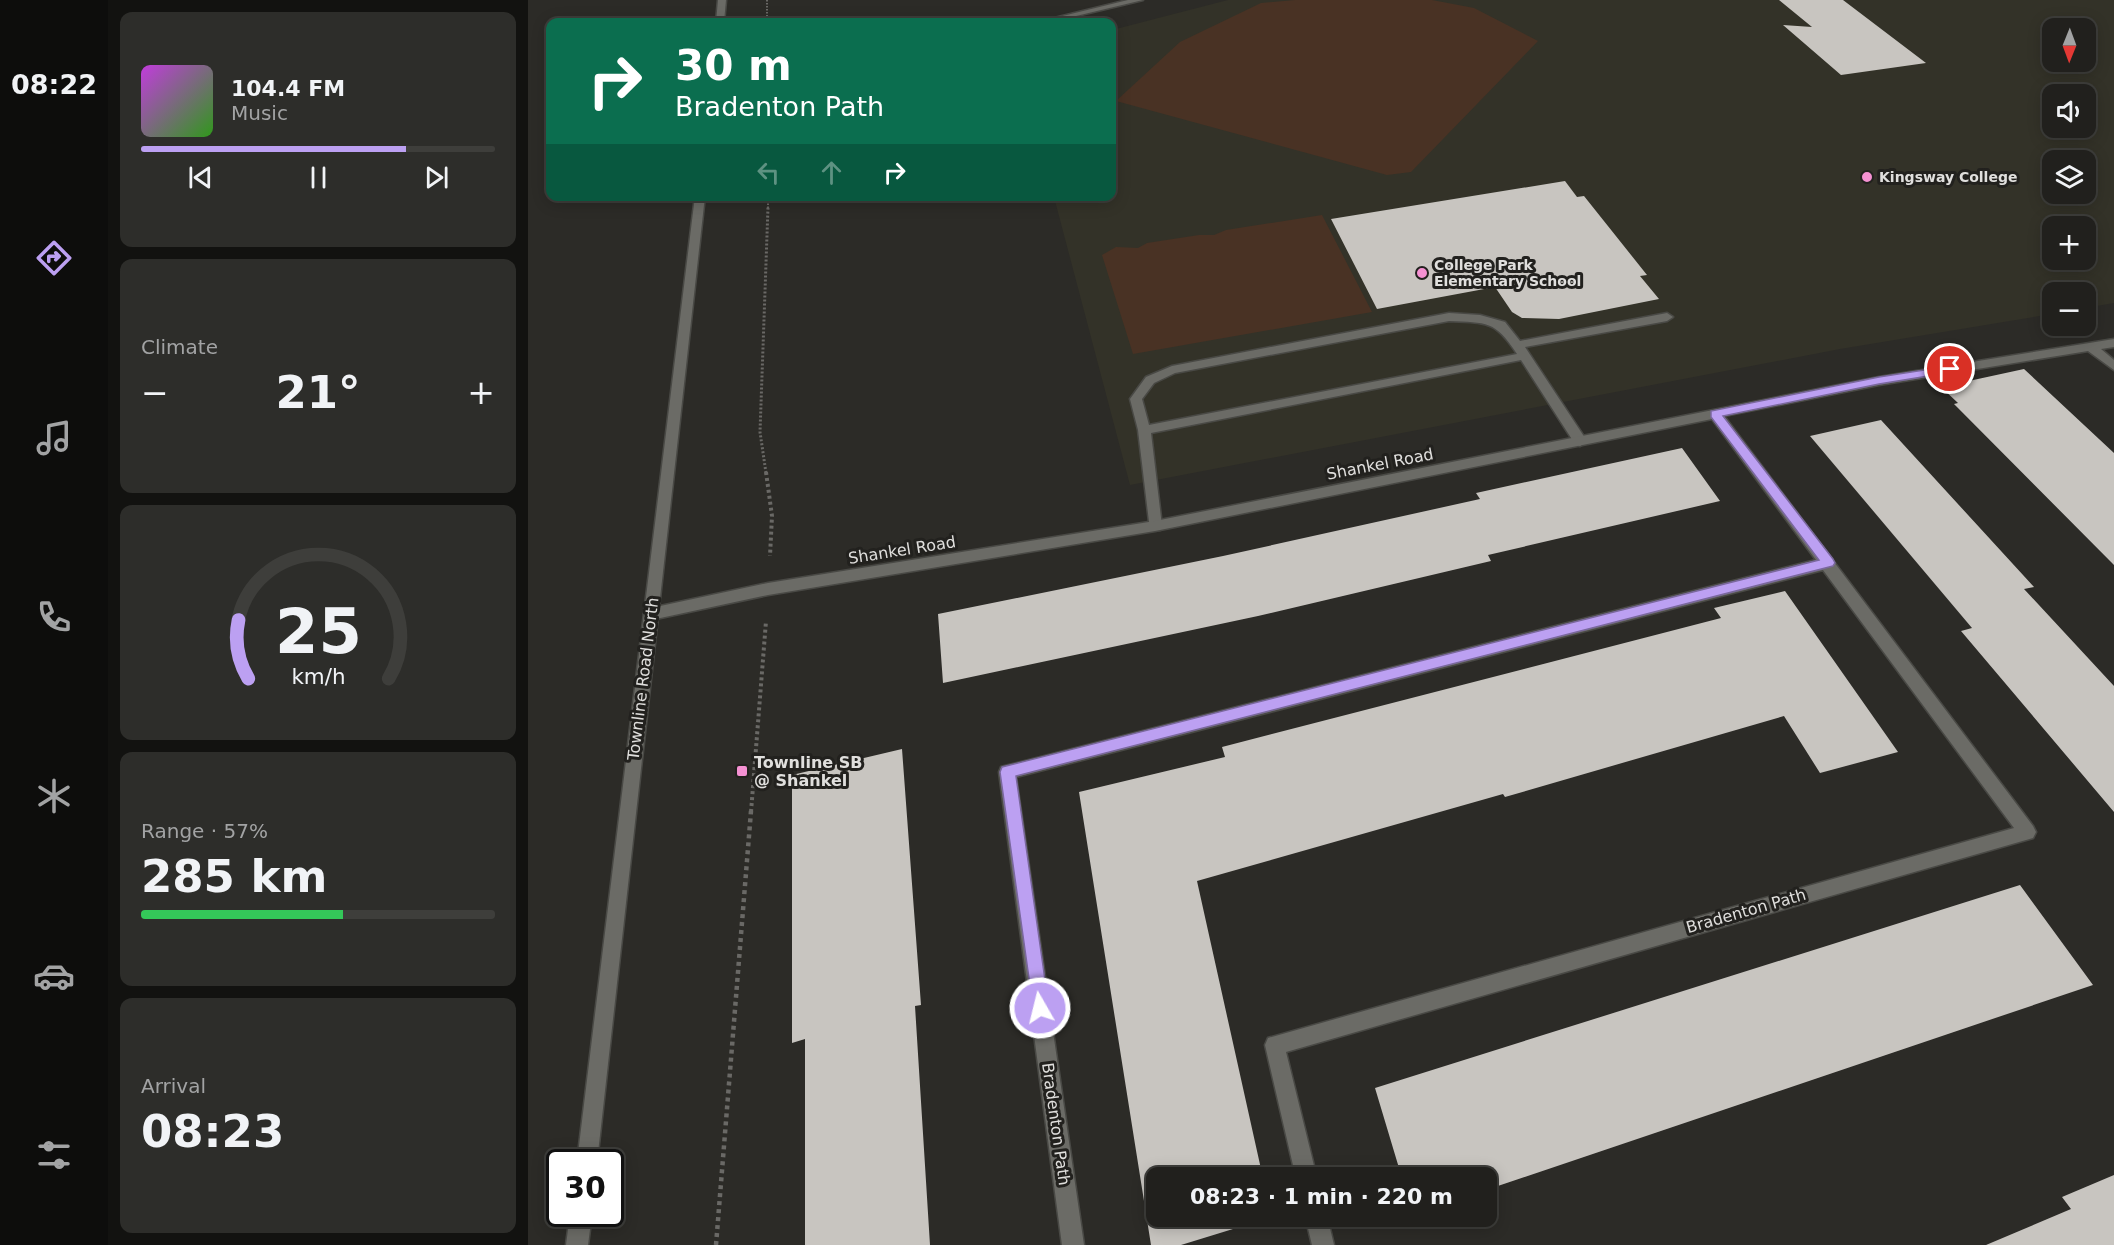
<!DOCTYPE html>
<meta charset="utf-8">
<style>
body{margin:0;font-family:"DejaVu Sans",sans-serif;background:#2d2d2a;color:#f1f3f6;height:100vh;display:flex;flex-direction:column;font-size:22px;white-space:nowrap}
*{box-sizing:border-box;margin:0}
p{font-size:20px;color:#a2a3a4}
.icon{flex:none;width:33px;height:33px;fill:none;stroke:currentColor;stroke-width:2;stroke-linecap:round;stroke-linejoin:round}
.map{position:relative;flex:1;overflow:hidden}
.panel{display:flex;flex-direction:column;gap:12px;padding:12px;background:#121210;width:420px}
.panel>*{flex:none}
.top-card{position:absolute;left:18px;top:18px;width:570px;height:183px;border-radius:12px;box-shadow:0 3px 15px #0003,0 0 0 2px #3e3e3b;background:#0b6e4f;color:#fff;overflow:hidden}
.needle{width:39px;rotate:181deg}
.tools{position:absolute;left:1514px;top:18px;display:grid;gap:12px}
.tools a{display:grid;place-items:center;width:54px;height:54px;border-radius:12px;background:#21201d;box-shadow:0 3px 15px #0003,0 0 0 2px #3e3e3b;font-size:30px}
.speed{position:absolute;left:18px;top:1149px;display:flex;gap:12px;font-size:30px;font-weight:700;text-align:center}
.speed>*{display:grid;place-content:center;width:78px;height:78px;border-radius:50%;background:#21201d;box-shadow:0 3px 15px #0003,0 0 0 2px #3e3e3b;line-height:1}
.speed .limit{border:3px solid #111;border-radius:9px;background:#fff;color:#111}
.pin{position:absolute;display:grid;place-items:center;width:51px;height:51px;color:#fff;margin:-26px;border:3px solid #fff;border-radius:50%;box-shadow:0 2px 6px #0007}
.me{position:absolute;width:66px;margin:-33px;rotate:352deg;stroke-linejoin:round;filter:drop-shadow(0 0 4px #0008)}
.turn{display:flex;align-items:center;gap:21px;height:126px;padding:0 30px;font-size:27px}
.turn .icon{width:78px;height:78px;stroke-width:2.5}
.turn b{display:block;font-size:42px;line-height:51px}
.lanes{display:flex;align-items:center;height:57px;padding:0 30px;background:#0003;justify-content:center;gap:30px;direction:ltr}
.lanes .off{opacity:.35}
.big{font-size:45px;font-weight:700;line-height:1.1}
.panel .tile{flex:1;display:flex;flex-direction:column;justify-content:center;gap:9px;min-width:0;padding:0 21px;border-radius:12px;background:#2d2d2a}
.panel .dial{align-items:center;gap:0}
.dial svg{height:156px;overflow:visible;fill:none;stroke:#3e3e3b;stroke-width:7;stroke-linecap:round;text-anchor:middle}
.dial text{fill:#f1f3f6;stroke:none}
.song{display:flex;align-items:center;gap:18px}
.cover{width:72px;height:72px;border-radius:9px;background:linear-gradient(135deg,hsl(290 70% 55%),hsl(110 70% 35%))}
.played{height:6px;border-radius:3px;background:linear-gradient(90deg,#bca0f2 75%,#3e3e3b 75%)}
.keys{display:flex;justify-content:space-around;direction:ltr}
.heat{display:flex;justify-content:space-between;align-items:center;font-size:33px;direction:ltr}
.charge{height:9px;border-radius:4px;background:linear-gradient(90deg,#34c759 57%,#3e3e3b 0)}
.trip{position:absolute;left:618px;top:1167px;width:351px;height:60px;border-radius:12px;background:#21201d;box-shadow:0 3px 15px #0003,0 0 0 2px #3e3e3b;font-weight:700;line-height:60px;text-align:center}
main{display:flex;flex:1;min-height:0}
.dock{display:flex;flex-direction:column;width:108px;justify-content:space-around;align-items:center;background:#0d0d0c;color:#a2a3a4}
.dock .icon{width:42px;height:42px}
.dock .on{color:#bca0f2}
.dock b{font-size:27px;color:#f1f3f6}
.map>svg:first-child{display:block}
.built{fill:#333228;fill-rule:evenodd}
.green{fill:#493224}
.building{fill:#c8c5c0}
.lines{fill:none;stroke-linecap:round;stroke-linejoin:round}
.service-casing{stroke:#494945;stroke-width:3}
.minor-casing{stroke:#494945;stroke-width:3}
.secondary-casing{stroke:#494945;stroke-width:3}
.path-far3{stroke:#6a6966;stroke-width:2;stroke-dasharray:1.5 1.5;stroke-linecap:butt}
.path-far2{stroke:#6a6966;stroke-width:3;stroke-dasharray:2 2;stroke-linecap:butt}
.path-far1{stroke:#6a6966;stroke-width:4;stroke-dasharray:3 3;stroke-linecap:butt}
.path{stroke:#6a6966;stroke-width:4.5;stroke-dasharray:4 4;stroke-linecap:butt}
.service{fill:#6b6b66;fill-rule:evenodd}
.minor{fill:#6b6b66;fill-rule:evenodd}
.secondary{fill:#6b6b66;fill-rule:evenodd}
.route{fill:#bca0f2;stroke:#7a689d;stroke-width:1.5}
.poi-dot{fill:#f591d2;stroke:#22211e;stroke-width:2}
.labels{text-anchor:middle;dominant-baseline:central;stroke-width:6;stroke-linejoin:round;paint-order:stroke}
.far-poi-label{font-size:14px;font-weight:bold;fill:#e0dfdd;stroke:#22211e;text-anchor:start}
.street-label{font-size:16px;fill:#e0dfdd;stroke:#22211e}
.poi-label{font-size:16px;font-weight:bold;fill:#e0dfdd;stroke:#22211e;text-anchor:start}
</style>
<main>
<nav class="dock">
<b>08:22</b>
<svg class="icon on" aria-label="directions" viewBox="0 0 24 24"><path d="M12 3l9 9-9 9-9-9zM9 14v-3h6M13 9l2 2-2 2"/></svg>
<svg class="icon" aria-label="music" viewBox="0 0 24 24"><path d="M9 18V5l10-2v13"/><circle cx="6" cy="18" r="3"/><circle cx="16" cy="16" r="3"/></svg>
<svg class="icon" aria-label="phone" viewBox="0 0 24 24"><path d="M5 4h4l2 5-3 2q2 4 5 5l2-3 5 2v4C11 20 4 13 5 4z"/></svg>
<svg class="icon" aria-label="climate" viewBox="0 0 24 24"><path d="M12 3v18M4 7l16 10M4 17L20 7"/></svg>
<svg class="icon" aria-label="car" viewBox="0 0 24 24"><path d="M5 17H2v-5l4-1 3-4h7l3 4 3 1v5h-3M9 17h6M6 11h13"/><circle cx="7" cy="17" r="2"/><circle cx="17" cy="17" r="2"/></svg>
<svg class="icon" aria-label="filters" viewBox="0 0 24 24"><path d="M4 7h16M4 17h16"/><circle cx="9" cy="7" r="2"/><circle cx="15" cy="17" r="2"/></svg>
</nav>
<section class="panel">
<div class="tile">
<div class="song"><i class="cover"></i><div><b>104.4 FM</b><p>Music</p></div></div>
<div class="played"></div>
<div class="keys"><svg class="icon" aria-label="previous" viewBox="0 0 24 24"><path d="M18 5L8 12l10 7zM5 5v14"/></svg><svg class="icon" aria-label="pause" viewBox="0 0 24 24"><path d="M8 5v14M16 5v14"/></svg><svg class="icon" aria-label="next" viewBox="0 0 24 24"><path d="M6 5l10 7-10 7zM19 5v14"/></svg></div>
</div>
<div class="tile"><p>Climate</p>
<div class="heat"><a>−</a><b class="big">21°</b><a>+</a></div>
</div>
<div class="tile dial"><svg viewBox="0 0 100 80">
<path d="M14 69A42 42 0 1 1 86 69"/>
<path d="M14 69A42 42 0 0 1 9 39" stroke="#bca0f2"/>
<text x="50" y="56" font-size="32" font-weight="700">25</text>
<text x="50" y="72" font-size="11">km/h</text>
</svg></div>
<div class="tile"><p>Range · 57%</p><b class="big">285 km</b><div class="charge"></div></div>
<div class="tile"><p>Arrival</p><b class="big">08:23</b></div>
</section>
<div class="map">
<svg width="1586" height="1245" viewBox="0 0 1586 1245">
<rect width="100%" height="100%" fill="#2c2b27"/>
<path class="built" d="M 700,0 L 1586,0 L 1586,303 L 1557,308 L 1557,292 L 1524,292 L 1524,314 L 1312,349 L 602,485 L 526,197 L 584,196 L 584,30 ZM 1524,28 L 1557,28 L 1557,62 L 1524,62 ZM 1524,94 L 1557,94 L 1557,128 L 1524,128 ZM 1524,160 L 1557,160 L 1557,194 L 1524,194 ZM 1524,226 L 1557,226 L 1557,260 L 1524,260 Z"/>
<path class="green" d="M 767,0 L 904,0 L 946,8 L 1010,41 L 883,172 L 859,175 L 588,101 L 652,42 L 733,3 Z
M 794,215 L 844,312 L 605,354 L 574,255 L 588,247 L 610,248 L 619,243 L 671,235 L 686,235 L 698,230 Z"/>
<path class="building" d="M 1251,0 L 1315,0 L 1398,63 L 1313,75 L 1255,25 L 1284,27 Z
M 1037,181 L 1049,197 L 1056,196 L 1119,275 L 1112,276 L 1131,299 L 1031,319 L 994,318 L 984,312 L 967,287 L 849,309 L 803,219 Z
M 1496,369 L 1586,453 L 1586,565 L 1426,404 L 1430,403 L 1413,387 Z
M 1353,420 L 1506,587 L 1496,589 L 1586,686 L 1586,812 L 1433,631 L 1444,628 L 1282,436 Z
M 1154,448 L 1192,501 L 960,555 L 963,561 L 730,616 L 415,683 L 410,614 L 695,556 L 952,499 L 948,493 Z
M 1257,591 L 1370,752 L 1292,773 L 1256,716 L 977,797 L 975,794 L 669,881 L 735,1178 L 628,1178 L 628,1216 L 744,1217 L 653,1245 L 623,1245 L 551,792 L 697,757 L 694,747 L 1193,618 L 1186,608 Z
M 374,749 L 393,1005 L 387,1006 L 402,1245 L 277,1245 L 277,1039 L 264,1043 L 264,775 Z
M 1492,885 L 1565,985 L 958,1190 L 958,1178 L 874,1178 L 847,1088 Z
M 1586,1175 L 1586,1245 L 1458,1245 L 1543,1209 L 1534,1197 Z"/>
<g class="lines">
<g class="service-casing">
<path id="service" d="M 921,313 L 952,315 L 977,322 L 992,341 L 1139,313 L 1145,317 L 1139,321 L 997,347 L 1059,441 L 1052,446 L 1047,444 L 993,360 L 623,433 L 634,526 L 632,530 L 622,530 L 610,430 L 602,399 L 618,377 L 644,366 ZM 921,321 C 959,323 967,320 989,354 L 621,425 L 614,399 L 626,383 L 647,373 Z"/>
</g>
<g class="minor-casing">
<path id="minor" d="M 600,0 L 615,0 L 523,22 L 510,22 Z
M 1586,339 L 1586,347 L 1573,349 L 1586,360 L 1586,370 L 1560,351 L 1351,385 L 1196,416 L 1505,826 L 1508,832 L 1505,838 L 758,1052 L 789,1178 L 768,1178 L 737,1045 L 740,1038 L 1486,828 L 1295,570 L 488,777 L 556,1245 L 534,1245 L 471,772 L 473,767 L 1288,560 L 1184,419 L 627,531 L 240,595 L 123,620 L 118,618 L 116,614 L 118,610 L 123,608 L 240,583 L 627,521 L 1351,377 Z
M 777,1216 L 799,1216 L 806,1245 L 784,1245 Z"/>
</g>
<g class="secondary-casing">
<path id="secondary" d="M 190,0 L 198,0 L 196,22 L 188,22 Z
M 167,196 L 177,196 L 69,1162 L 49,1162 Z
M 42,1214 L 64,1214 L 60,1245 L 38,1245 Z"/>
</g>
<path class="path-far3" d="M 239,0 L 239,22
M 240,208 L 240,196"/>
<path class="path-far2" d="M 238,473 L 232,432 L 240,207"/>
<path class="path-far1" d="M 238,472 L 244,516 L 242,556
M 223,812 L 238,621"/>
<path class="path" d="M 188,1245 L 223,811"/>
<use href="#service" class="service"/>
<use href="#minor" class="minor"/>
<use href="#secondary" class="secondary"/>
</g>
<path class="route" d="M 1422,366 L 1425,367 L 1425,372 L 1351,384 L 1195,416 L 1305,559 L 1307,563 L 1305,566 L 488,776 L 521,1008 L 518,1014 L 512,1017 L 506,1014 L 472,772 L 474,767 L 1291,560 L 1183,417 L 1183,411 L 1351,377 Z"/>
<g class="poi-dot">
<circle cx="1339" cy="177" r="6"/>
<circle cx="894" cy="273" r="6"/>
<rect x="208" y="765" width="12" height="12" rx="3"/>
</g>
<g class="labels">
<g class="far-poi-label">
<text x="1351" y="177">Kingsway College</text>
<text x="906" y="265">College Park<tspan x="906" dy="16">Elementary School</tspan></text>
</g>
<g class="street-label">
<text transform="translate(852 464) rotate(-11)">Shankel Road</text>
<text transform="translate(374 550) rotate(-9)">Shankel Road</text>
<text transform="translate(115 679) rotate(-83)">Townline Road North</text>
<text transform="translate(1218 911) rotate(-16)">Bradenton Path</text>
<text transform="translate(528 1124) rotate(82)">Bradenton Path</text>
</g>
<g class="poi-label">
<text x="226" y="762">Townline SB<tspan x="226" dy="18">@ Shankel</tspan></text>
</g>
</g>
</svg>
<div class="tools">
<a><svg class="needle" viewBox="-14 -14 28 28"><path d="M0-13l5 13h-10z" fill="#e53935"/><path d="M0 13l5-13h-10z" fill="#a2a3a4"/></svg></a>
<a><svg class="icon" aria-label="sound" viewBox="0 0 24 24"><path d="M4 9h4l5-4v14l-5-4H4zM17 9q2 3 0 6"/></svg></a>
<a><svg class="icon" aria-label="layers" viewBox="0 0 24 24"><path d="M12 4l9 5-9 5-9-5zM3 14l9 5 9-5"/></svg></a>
<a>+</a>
<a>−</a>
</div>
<div class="speed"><div class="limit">30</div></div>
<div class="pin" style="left:1422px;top:369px;background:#d93025"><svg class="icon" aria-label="arrive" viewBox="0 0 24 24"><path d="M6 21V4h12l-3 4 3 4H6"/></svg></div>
<svg class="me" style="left:512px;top:1008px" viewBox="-20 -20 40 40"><circle r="17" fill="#bca0f2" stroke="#fff" stroke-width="3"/><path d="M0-11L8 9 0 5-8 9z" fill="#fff"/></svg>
<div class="trip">08:23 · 1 min · 220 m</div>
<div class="top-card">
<div class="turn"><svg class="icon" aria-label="right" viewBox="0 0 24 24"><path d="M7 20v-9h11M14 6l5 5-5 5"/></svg><div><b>30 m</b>Bradenton Path</div></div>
<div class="lanes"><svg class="icon off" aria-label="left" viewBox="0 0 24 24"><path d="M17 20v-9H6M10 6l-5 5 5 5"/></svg><svg class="icon off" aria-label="ahead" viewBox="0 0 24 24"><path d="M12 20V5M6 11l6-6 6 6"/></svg><svg class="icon" aria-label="right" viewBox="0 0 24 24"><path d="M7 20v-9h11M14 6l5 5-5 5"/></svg></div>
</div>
</div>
</main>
